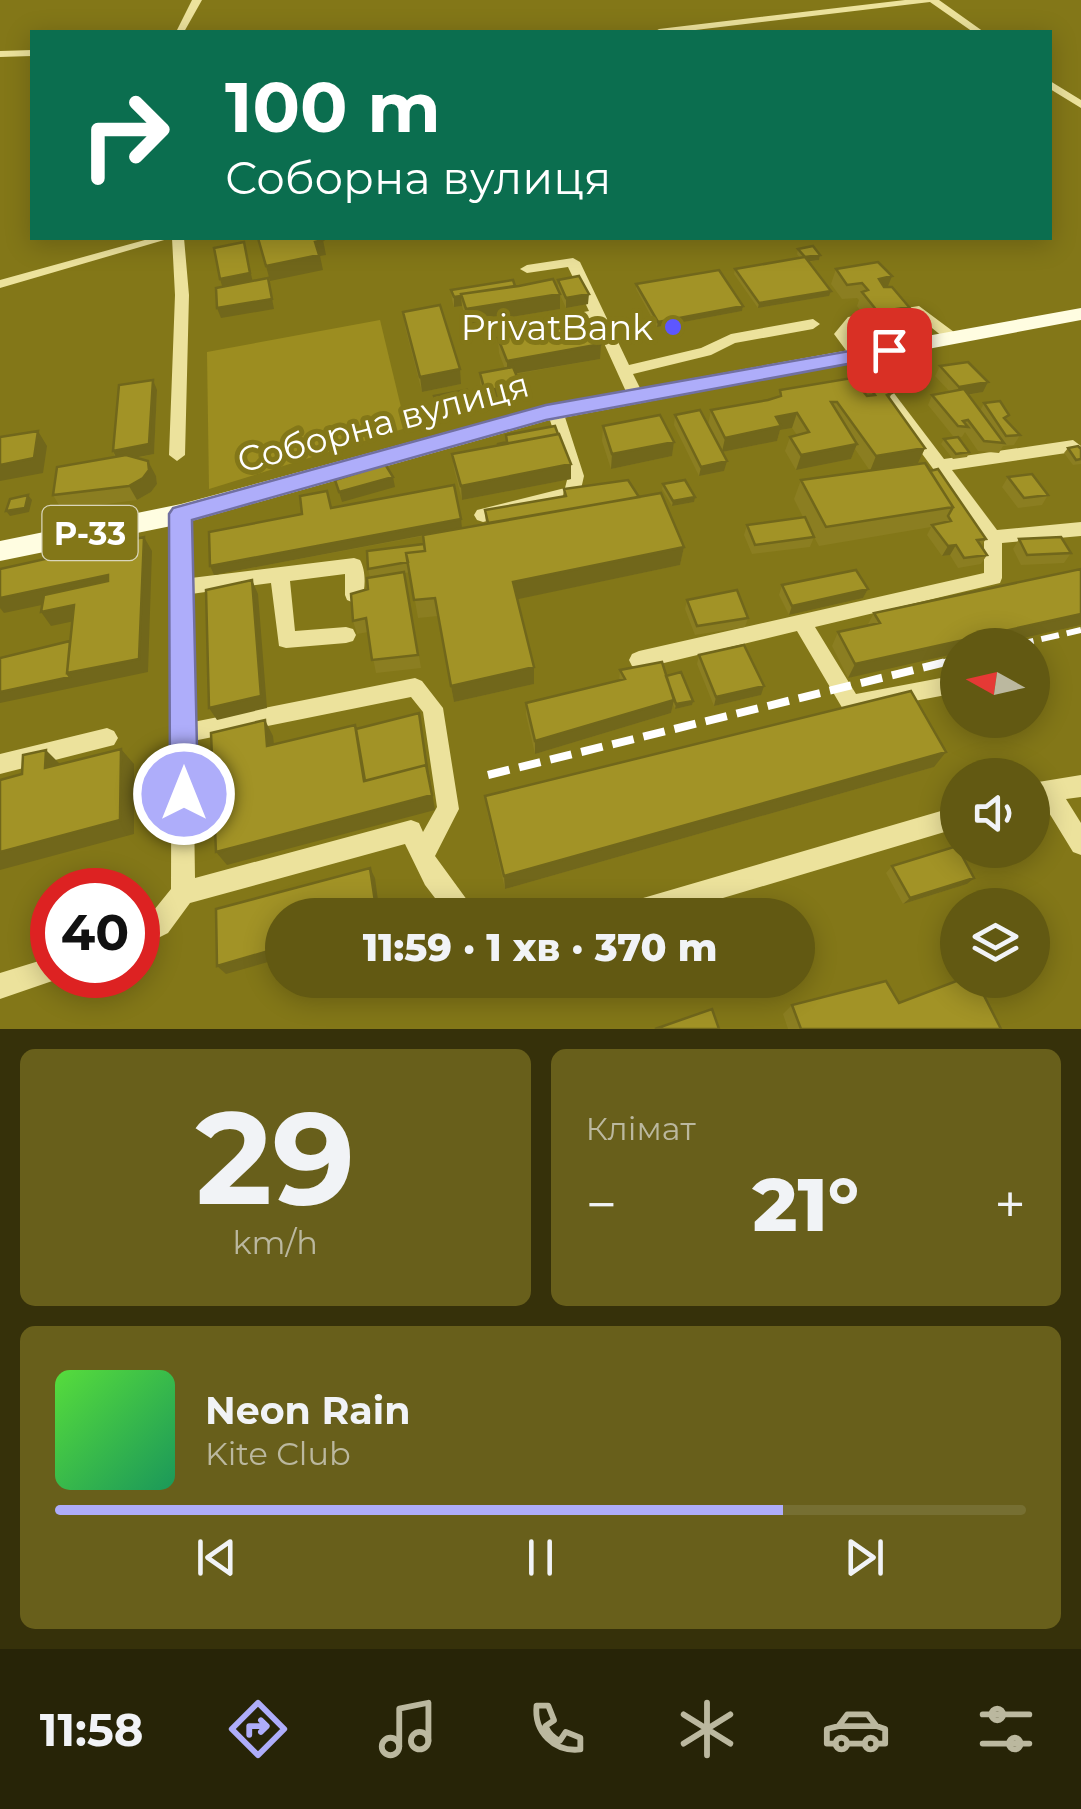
<!DOCTYPE html>
<html lang="uk">
<meta charset="utf-8">
<style>
body{margin:0;font-family:Montserrat,sans-serif;background:#685f1b;color:#f1f3f6;height:100vh;display:flex;flex-direction:column;font-size:38px;white-space:nowrap}
*{box-sizing:border-box;margin:0}
p{font-size:32px;color:#bbb89f}
.icon{flex:none;width:55px;height:55px;fill:none;stroke:currentColor;stroke-width:2;stroke-linecap:round;stroke-linejoin:round}
.map{position:relative;height:1029px;overflow:hidden}
.sheet{display:flex;flex-direction:column;gap:20px;padding:20px;background:#36310a;flex:1}
.sheet>*{flex:none}
.top-card{position:absolute;left:30px;top:30px;width:1022px;height:210px;border-radius:0px;box-shadow:0 5px 25px #0003;background:#0b6e4f;color:#fff;overflow:hidden}
.needle{width:65px;rotate:278deg}
.fabs{position:absolute;left:940px;top:628px;display:grid;gap:20px}
.fabs a{display:grid;place-items:center;width:110px;height:110px;border-radius:50%;background:#625912;box-shadow:0 5px 25px #0003;font-size:50px}
.speed{position:absolute;left:30px;top:868px;display:flex;gap:20px;font-size:50px;font-weight:700;text-align:center}
.speed>*{display:grid;place-content:center;width:130px;height:130px;border-radius:50%;background:#625912;box-shadow:0 5px 25px #0003;line-height:1}
.speed .limit{border:15px solid #d22;background:#fff;color:#111}
.pin{position:absolute;display:grid;place-items:center;width:85px;height:85px;color:#fff;margin:-42px;border-radius:20px;box-shadow:0 5px 15px #0006}
.me{position:absolute;width:110px;margin:-55px;rotate:0deg;stroke-linejoin:round;filter:drop-shadow(0 0 8px #0008)}
.turn{display:flex;align-items:center;gap:35px;height:210px;padding:0 30px;font-size:45px}
.turn .icon{width:130px;height:130px;stroke-width:2.5}
.turn b{display:block;font-size:70px;line-height:85px}
.big{font-size:75px;font-weight:800;line-height:1.1}
.sheet .card{flex:1;display:flex;flex-direction:column;justify-content:center;gap:15px;min-width:0;padding:0 35px;border-radius:15px;background:#685f1b}
.sheet .dial{align-items:center;gap:0}
.dial b{font-size:130px;line-height:1}
.song{display:flex;align-items:center;gap:30px}
.cover{width:120px;height:120px;border-radius:15px;background:linear-gradient(135deg,hsl(110 70% 55%),hsl(150 70% 35%))}
.played{height:10px;border-radius:5px;background:linear-gradient(90deg,#aeadfa 75%,#766f32 75%)}
.keys{display:flex;justify-content:space-around;direction:ltr}
.heat{display:flex;justify-content:space-between;align-items:center;font-size:55px;direction:ltr}
.sheet .tiles{flex:1;display:grid;gap:20px;grid-template-columns:1fr 1fr}
.card:last-child{grid-column:span 2}
.trip{position:absolute;left:265px;top:898px;width:550px;height:100px;border-radius:50px;background:#625912;box-shadow:0 5px 25px #0003;font-weight:800;line-height:100px;text-align:center}
.menu{display:flex;height:160px;justify-content:space-around;align-items:center;background:#272407;color:#bbb89f}
.menu .icon{width:70px;height:70px}
.menu .selected{color:#aeadfa}
.menu b{font-size:45px;color:#f1f3f6}
.map>svg:first-child{display:block}
.green{fill:#9c8d20}
.lines{fill:none;stroke-linecap:round;stroke-linejoin:round}
.minor{fill:#ece29c;fill-rule:evenodd}
.major{fill:#fffde1;fill-rule:evenodd}
.rail-far1{stroke:#fff;stroke-width:6;stroke-dasharray:18 8;stroke-linecap:butt}
.rail{stroke:#fff;stroke-width:8;stroke-dasharray:22 10;stroke-linecap:butt}
.wall{fill:#8b7e21}
.shaded-wall{fill:#71671b}
.building{fill:#a29326;stroke:#71671b;stroke-width:2.5}
.route{fill:#aeadfa;stroke:#7170a2;stroke-width:2.5}
.poi-dot{fill:#5d57ff;stroke:#837718;stroke-width:4}
.labels{text-anchor:middle;dominant-baseline:central;stroke-width:10;stroke-linejoin:round;paint-order:stroke}
.shield{fill:#837718;stroke:#dad6ba;stroke-width:2.5}
.shield-label{font-size:32px;font-weight:bold;fill:#fff}
.poi-label{font-size:35px;fill:#fff;stroke:#837718;text-anchor:end}
.street-label{font-size:35px;fill:#fff;stroke:#837718}
</style>
<div class="map">
<svg width="1081" height="1029" viewBox="0 0 1081 1029">
<rect width="100%" height="100%" fill="#837718"/>
<path class="green" d="M 380,320 L 406,428 L 209,489 L 207,352 Z"/>
<g class="lines">
<path class="minor" d="M 192,0 L 202,0 L 184,32 L 176,32 Z
M 905,0 L 939,0 L 984,32 L 973,32 L 930,2 L 679,32 L 654,32 L 659,29 Z
M 32,50 L 32,56 L 0,57 L 0,51 Z
M 1050,81 L 1081,100 L 1081,108 L 1050,89 Z
M 152,238 L 171,238 L 0,288 L 0,280 Z
M 172,238 L 184,238 L 189,295 L 185,455 L 177,461 L 169,455 L 175,295 Z
M 573,258 L 580,262 L 629,365 L 701,348 L 731,334 L 813,319 L 820,324 L 813,329 L 735,343 L 711,355 L 633,374 L 644,396 L 636,401 L 628,396 L 593,319 L 509,336 L 502,331 L 509,326 L 589,311 L 568,267 L 527,273 L 520,269 L 527,265 Z
M 919,306 L 958,335 L 958,341 L 948,341 L 916,315 L 858,324 L 849,334 L 944,459 L 1073,440 L 1081,446 L 1073,452 L 952,470 L 997,530 L 1081,522 L 1081,536 L 1002,543 L 1002,578 L 1000,583 L 815,627 L 856,694 L 946,677 L 958,680 L 958,698 L 946,695 L 851,713 L 844,711 L 797,631 L 639,669 L 632,666 L 629,660 L 632,654 L 639,651 L 984,573 L 984,538 L 834,334 L 848,317 Z
M 555,406 L 563,411 L 584,476 L 579,498 L 483,522 L 477,520 L 474,515 L 477,510 L 565,488 L 568,476 L 547,411 Z
M 181,507 L 187,509 L 190,514 L 191,578 L 354,558 L 360,560 C 366,570 366,590 361,600 L 354,603 L 347,600 L 345,595 L 345,574 L 290,581 L 295,631 L 346,627 L 353,629 L 356,635 L 353,641 L 346,643 L 286,648 L 279,646 L 271,583 L 191,594 L 193,722 L 415,678 L 422,681 L 443,708 L 459,809 L 435,856 L 478,915 L 448,915 L 425,885 L 405,844 L 190,903 L 168,933 L 138,948 L 138,923 L 150,915 L 171,889 L 172,514 L 175,509 ZM 411,697 L 423,712 L 437,807 L 423,832 L 419,823 L 411,820 L 195,878 L 193,741 Z
M 107,728 L 114,731 L 118,738 L 114,745 L 0,774 L 0,754 Z
M 1081,775 L 1081,797 L 1066,799 L 1081,823 L 1081,855 L 1073,852 L 1043,803 L 1032,805 L 1032,783 Z
M 958,806 L 958,828 L 666,915 L 614,915 L 617,906 L 626,903 Z
M 52,957 L 52,975 L 62,975 L 61,978 L 0,999 L 0,973 Z"/>
<path class="major" d="M 1081,308 L 1081,320 L 546,421 L 181,524 L 0,561 L 0,541 L 181,504 L 546,405 Z"/>
<path class="rail-far1" d="M 1016,645 L 1081,630
M 936,664 L 958,659"/>
<path class="rail" d="M 488,775 L 946,662"/>
</g>
<path class="wall" d="M 798,249 L 820,255 L 819,260 L 808,262 L 829,296 L 758,308 L 734,274 L 735,269 L 800,258 L 797,254 Z
M 836,269 L 888,287 L 909,307 L 904,322 L 873,327 L 857,306 L 859,300 L 857,298 L 842,299 L 831,284 Z
M 558,280 L 588,304 L 566,308 L 560,295 L 560,309 L 467,324 L 462,306 L 454,307 L 452,300 L 451,290 L 515,286 L 558,289 Z
M 636,284 L 743,306 L 742,311 L 657,327 L 636,289 Z
M 403,312 L 461,384 L 422,392 L 405,327 Z
M 498,338 L 600,359 L 516,374 L 520,384 L 521,394 L 486,401 L 480,383 L 480,373 L 505,369 L 499,353 Z
M 940,366 L 988,382 L 983,392 L 968,395 L 980,411 L 984,403 L 1006,420 L 1020,435 L 1014,445 L 1003,446 L 999,453 L 978,451 L 965,432 L 962,437 L 953,436 L 928,405 L 932,395 L 950,392 L 935,376 Z
M 861,376 L 892,393 L 889,399 L 925,448 L 918,463 L 870,471 L 855,449 L 851,459 L 796,470 L 785,451 L 790,437 L 797,435 L 792,428 L 780,430 L 777,441 L 722,452 L 724,471 L 699,476 L 674,425 L 675,415 L 708,425 L 711,410 L 768,400 L 778,397 L 780,390 L 857,385 Z
M 157,390 L 154,454 L 137,458 L 156,476 L 157,484 L 151,492 L 137,500 L 62,510 L 53,495 L 115,457 L 113,451 Z
M 603,426 L 674,442 L 672,456 L 611,469 L 602,441 Z
M 506,435 L 571,464 L 571,479 L 462,500 L 454,469 L 452,454 L 498,446 L 506,442 Z
M 944,439 L 969,452 L 967,457 L 953,459 L 941,444 Z
M 1068,448 L 1081,449 L 1081,464 L 1073,465 L 1064,453 Z
M 930,471 L 986,539 L 981,546 L 987,555 L 981,564 L 958,568 L 950,555 L 942,556 L 927,535 L 931,527 L 819,546 L 813,535 L 814,537 L 810,547 L 752,554 L 744,535 L 747,525 L 803,517 L 794,499 L 801,480 Z
M 1008,477 L 1048,495 L 1042,505 L 1018,508 L 1002,487 Z
M 663,484 L 694,502 L 672,506 L 662,489 Z
M 564,489 L 639,497 L 684,547 L 680,565 L 517,599 L 534,667 L 534,684 L 454,702 L 438,616 L 418,618 L 410,572 L 405,573 L 421,668 L 376,673 L 368,632 L 357,634 L 353,621 L 368,589 L 370,577 L 368,569 L 424,544 L 423,536 L 214,575 L 210,566 L 331,508 L 462,528 L 486,524 L 485,510 L 563,496 Z
M 1019,539 L 1071,553 L 1064,563 L 1021,565 L 1013,549 Z
M 1081,569 L 1081,625 L 993,645 L 958,645 L 848,678 L 832,646 L 838,632 L 867,626 L 874,613 Z
M 782,585 L 868,589 L 863,598 L 789,615 L 779,595 Z
M 687,600 L 748,618 L 745,627 L 695,635 L 685,609 Z
M 699,655 L 761,695 L 714,706 L 697,664 Z
M 620,670 L 666,676 L 692,705 L 675,709 L 673,704 L 671,713 L 535,754 L 526,715 L 526,703 L 619,681 Z
M 934,767 L 505,889 L 487,811 L 485,796 Z
M 892,866 L 967,884 L 903,904 L 886,873 Z
M 899,1003 L 1001,1029 L 788,1029 L 783,1014 L 792,1005 Z"/>
<path class="shaded-wall" d="M 323,240 L 326,255 L 320,256 L 323,270 L 270,281 L 266,266 L 315,242 Z
M 244,242 L 253,283 L 223,289 L 220,279 Z
M 820,255 L 819,260 L 803,262 L 805,257 Z
M 892,276 L 886,291 L 879,279 Z
M 268,278 L 274,309 L 221,318 L 217,308 Z
M 831,291 L 829,296 L 758,308 L 759,303 Z
M 560,294 L 560,309 L 467,324 L 466,309 Z
M 589,294 L 588,304 L 566,308 L 566,298 Z
M 461,296 L 462,306 L 454,307 L 454,297 Z
M 743,306 L 742,311 L 657,327 L 658,322 Z
M 909,307 L 904,322 L 873,327 L 878,312 Z
M 601,344 L 600,359 L 507,375 L 507,361 Z
M 460,369 L 461,384 L 422,392 L 420,377 Z
M 153,380 L 157,390 L 154,454 L 118,461 L 113,451 Z
M 988,382 L 983,392 L 954,397 L 959,387 Z
M 520,384 L 521,394 L 486,401 L 485,391 Z
M 470,398 L 471,403 L 438,410 L 437,405 Z
M 797,413 L 792,428 L 780,430 L 777,441 L 722,452 L 725,438 L 776,417 Z
M 38,431 L 47,446 L 43,473 L 0,481 L 0,465 Z
M 674,442 L 672,456 L 611,469 L 612,454 Z
M 857,444 L 851,459 L 796,470 L 801,455 Z
M 925,448 L 918,463 L 870,471 L 876,456 Z
M 148,461 L 156,476 L 157,484 L 151,492 L 137,500 L 129,486 Z
M 727,461 L 724,471 L 699,476 L 701,467 Z
M 571,464 L 571,479 L 462,500 L 461,486 Z
M 393,477 L 395,487 L 342,502 L 339,492 Z
M 28,495 L 32,500 L 29,512 L 10,516 L 6,511 Z
M 695,497 L 694,502 L 672,506 L 673,501 Z
M 461,519 L 462,528 L 214,575 L 210,566 Z
M 144,537 L 152,551 L 148,672 L 0,703 L 0,692 L 67,673 Z
M 956,545 L 950,555 L 942,556 L 948,546 Z
M 684,547 L 680,565 L 514,600 L 513,582 Z
M 108,575 L 117,589 L 4,613 L 0,608 L 0,598 Z
M 252,580 L 258,594 L 267,708 L 217,720 L 209,708 Z
M 868,589 L 863,598 L 789,615 L 792,606 Z
M 74,605 L 84,619 L 51,626 L 41,612 Z
M 1081,614 L 1081,625 L 993,645 L 958,645 L 958,653 L 848,678 L 855,664 Z
M 534,667 L 534,684 L 454,702 L 451,686 Z
M 764,686 L 761,695 L 714,706 L 716,697 Z
M 674,700 L 671,713 L 535,754 L 535,741 Z
M 693,701 L 692,705 L 675,709 L 676,704 Z
M 419,713 L 435,810 L 227,865 L 216,852 Z
M 265,720 L 273,736 L 276,762 L 267,746 Z
M 121,749 L 134,764 L 134,834 L 0,870 L 0,852 Z
M 46,750 L 61,765 L 45,768 Z
M 946,752 L 934,767 L 505,889 L 504,876 Z
M 370,868 L 375,878 L 380,915 L 377,915 Z
M 974,878 L 967,884 L 903,904 L 910,898 Z
M 282,947 L 282,958 L 226,974 L 217,966 Z"/>
<path class="building" d="M 258,238 L 322,238 L 323,240 L 315,242 L 319,255 L 266,266 Z
M 244,242 L 250,273 L 220,279 L 214,248 Z
M 813,246 L 820,255 L 805,257 L 831,291 L 759,303 L 735,269 L 805,257 L 798,249 Z
M 878,262 L 892,276 L 879,279 L 884,287 L 892,287 L 909,307 L 878,312 L 862,292 L 868,290 L 862,283 L 847,285 L 836,269 Z
M 719,270 L 743,306 L 658,322 L 636,284 Z
M 579,276 L 589,294 L 566,298 L 558,280 Z
M 268,278 L 272,299 L 217,308 L 216,288 Z
M 553,279 L 560,294 L 466,309 L 461,294 L 519,286 Z
M 513,280 L 515,286 L 461,294 L 461,296 L 454,297 L 451,290 Z
M 440,305 L 460,369 L 420,377 L 403,312 Z
M 590,323 L 601,344 L 507,361 L 498,338 Z
M 968,362 L 988,382 L 959,387 L 940,366 Z
M 513,367 L 520,384 L 485,391 L 480,373 Z
M 877,374 L 892,393 L 887,395 L 925,448 L 876,456 L 837,402 L 831,402 L 857,444 L 801,455 L 790,437 L 809,432 L 797,413 L 776,417 L 781,426 L 725,438 L 711,410 L 768,400 L 781,396 L 780,390 L 852,378 L 867,396 L 875,395 L 861,376 Z
M 153,380 L 149,444 L 113,451 L 119,385 Z
M 964,389 L 1004,443 L 984,441 L 968,420 L 963,421 L 968,427 L 958,426 L 932,395 Z
M 467,390 L 470,398 L 437,405 L 434,396 Z
M 1000,401 L 1009,415 L 1004,418 L 1020,435 L 1006,436 L 984,403 Z
M 700,410 L 727,461 L 701,467 L 675,415 Z
M 660,415 L 674,442 L 612,454 L 603,426 Z
M 555,426 L 558,434 L 498,445 L 498,444 L 507,442 L 506,435 Z
M 38,431 L 34,458 L 0,465 L 0,437 Z
M 559,434 L 571,464 L 461,486 L 452,454 Z
M 958,437 L 969,452 L 956,454 L 944,439 Z
M 1078,446 L 1081,449 L 1081,459 L 1076,460 L 1068,448 Z
M 126,455 L 148,461 L 149,470 L 143,478 L 129,486 L 53,495 L 57,467 Z
M 925,463 L 953,507 L 826,527 L 801,480 Z
M 385,464 L 393,477 L 339,492 L 335,480 Z
M 938,469 L 986,539 L 977,540 L 987,555 L 964,558 L 956,545 L 948,546 L 932,525 L 951,521 L 948,516 L 953,507 L 930,471 Z
M 1032,474 L 1048,495 L 1024,498 L 1008,477 Z
M 628,480 L 639,497 L 488,523 L 485,510 L 566,496 L 564,489 Z
M 685,480 L 695,497 L 673,501 L 663,484 Z
M 454,485 L 461,519 L 210,566 L 209,532 L 302,514 L 300,496 L 327,491 L 331,508 Z
M 661,493 L 684,547 L 513,582 L 534,667 L 451,686 L 435,598 L 414,600 L 406,553 L 425,551 L 423,535 Z
M 28,495 L 25,508 L 6,511 L 10,499 Z
M 805,517 L 814,537 L 755,545 L 747,525 Z
M 144,537 L 139,659 L 67,673 L 74,605 L 41,612 L 44,595 L 108,581 L 108,575 L 0,598 L 0,569 Z
M 1061,537 L 1071,553 L 1027,555 L 1019,539 Z
M 424,544 L 425,551 L 406,553 L 408,562 L 368,569 L 367,551 Z
M 1081,569 L 1081,614 L 855,664 L 838,632 L 880,623 L 874,613 Z
M 856,570 L 868,589 L 792,606 L 782,585 Z
M 404,572 L 418,655 L 372,660 L 366,618 L 353,621 L 351,594 L 368,589 L 367,578 Z
M 252,580 L 261,696 L 209,708 L 206,590 Z
M 737,590 L 748,618 L 697,626 L 687,600 Z
M 70,641 L 67,673 L 70,677 L 0,692 L 0,658 Z
M 744,645 L 764,686 L 716,697 L 699,655 Z
M 662,662 L 674,700 L 535,741 L 526,703 L 625,679 L 620,670 Z
M 681,672 L 693,701 L 676,704 L 666,676 Z
M 911,691 L 946,752 L 504,876 L 485,796 Z
M 419,713 L 427,769 L 426,765 L 365,781 L 356,729 Z
M 265,720 L 267,746 L 355,725 L 364,781 L 426,765 L 432,795 L 216,852 L 211,733 Z
M 121,749 L 120,820 L 0,852 L 0,780 L 22,774 L 23,755 L 46,750 L 45,768 Z
M 957,846 L 958,850 L 959,850 L 974,878 L 910,898 L 892,866 Z
M 370,868 L 377,915 L 282,915 L 282,947 L 217,966 L 216,909 Z
M 959,980 L 976,980 L 1001,1029 L 801,1029 L 792,1005 L 886,981 L 899,1003 Z
M 712,1009 L 719,1029 L 655,1029 Z"/>
<path class="route" d="M 889,344 L 899,350 L 896,355 L 546,420 L 192,520 L 198,794 L 194,803 L 184,807 L 174,803 L 170,794 L 169,514 L 173,508 L 546,405 Z"/>
<circle class="poi-dot" cx="673" cy="327" r="10"/>
<g class="labels">
<rect class="shield" x="42.5" y="506" width="95" height="54" rx="8"/>
<g class="shield-label">
<text x="90" y="533">Р-33</text>
</g>
<g class="poi-label">
<text x="653" y="327">PrivatBank</text>
</g>
<g class="street-label">
<text transform="translate(383 422) rotate(-15)">Соборна вулиця</text>
</g>
</g>
</svg>
<div class="fabs">
<a><svg class="needle" viewBox="-14 -14 28 28"><path d="M0-13l5 13h-10z" fill="#e53935"/><path d="M0 13l5-13h-10z" fill="#bbb89f"/></svg></a>
<a><svg class="icon" aria-label="sound" viewBox="0 0 24 24"><path d="M4 9h4l5-4v14l-5-4H4zM17 9q2 3 0 6"/></svg></a>
<a><svg class="icon" aria-label="layers" viewBox="0 0 24 24"><path d="M12 4l9 5-9 5-9-5zM3 14l9 5 9-5"/></svg></a>
</div>
<div class="speed"><div class="limit">40</div></div>
<div class="pin" style="left:889px;top:350px;background:#d93025"><svg class="icon" aria-label="arrive" viewBox="0 0 24 24"><path d="M6 21V4h12l-3 4 3 4H6"/></svg></div>
<svg class="me" style="left:184px;top:794px" viewBox="-20 -20 40 40"><circle r="17" fill="#aeadfa" stroke="#fff" stroke-width="3"/><path d="M0-11L8 9 0 5-8 9z" fill="#fff"/></svg>
<div class="trip">11:59 · 1 хв · 370 m</div>
<div class="top-card">
<div class="turn"><svg class="icon" aria-label="right" viewBox="0 0 24 24"><path d="M7 20v-9h11M14 6l5 5-5 5"/></svg><div><b>100 m</b>Соборна вулиця</div></div>
</div>
</div>
<section class="sheet">
<div class="tiles">
<div class="card dial"><b>29</b><p>km/h</p></div>
<div class="card"><p>Клімат</p>
<div class="heat"><a>−</a><b class="big">21°</b><a>+</a></div>
</div>
<div class="card">
<div class="song"><i class="cover"></i><div><b>Neon Rain</b><p>Kite Club</p></div></div>
<div class="played"></div>
<div class="keys"><svg class="icon" aria-label="previous" viewBox="0 0 24 24"><path d="M18 5L8 12l10 7zM5 5v14"/></svg><svg class="icon" aria-label="pause" viewBox="0 0 24 24"><path d="M8 5v14M16 5v14"/></svg><svg class="icon" aria-label="next" viewBox="0 0 24 24"><path d="M6 5l10 7-10 7zM19 5v14"/></svg></div>
</div>
</div>
</section>
<nav class="menu">
<b>11:58</b>
<svg class="icon selected" aria-label="directions" viewBox="0 0 24 24"><path d="M12 3l9 9-9 9-9-9zM9 14v-3h6M13 9l2 2-2 2"/></svg>
<svg class="icon" aria-label="music" viewBox="0 0 24 24"><path d="M9 18V5l10-2v13"/><circle cx="6" cy="18" r="3"/><circle cx="16" cy="16" r="3"/></svg>
<svg class="icon" aria-label="phone" viewBox="0 0 24 24"><path d="M5 4h4l2 5-3 2q2 4 5 5l2-3 5 2v4C11 20 4 13 5 4z"/></svg>
<svg class="icon" aria-label="climate" viewBox="0 0 24 24"><path d="M12 3v18M4 7l16 10M4 17L20 7"/></svg>
<svg class="icon" aria-label="car" viewBox="0 0 24 24"><path d="M5 17H2v-5l4-1 3-4h7l3 4 3 1v5h-3M9 17h6M6 11h13"/><circle cx="7" cy="17" r="2"/><circle cx="17" cy="17" r="2"/></svg>
<svg class="icon" aria-label="filters" viewBox="0 0 24 24"><path d="M4 7h16M4 17h16"/><circle cx="9" cy="7" r="2"/><circle cx="15" cy="17" r="2"/></svg>
</nav>
